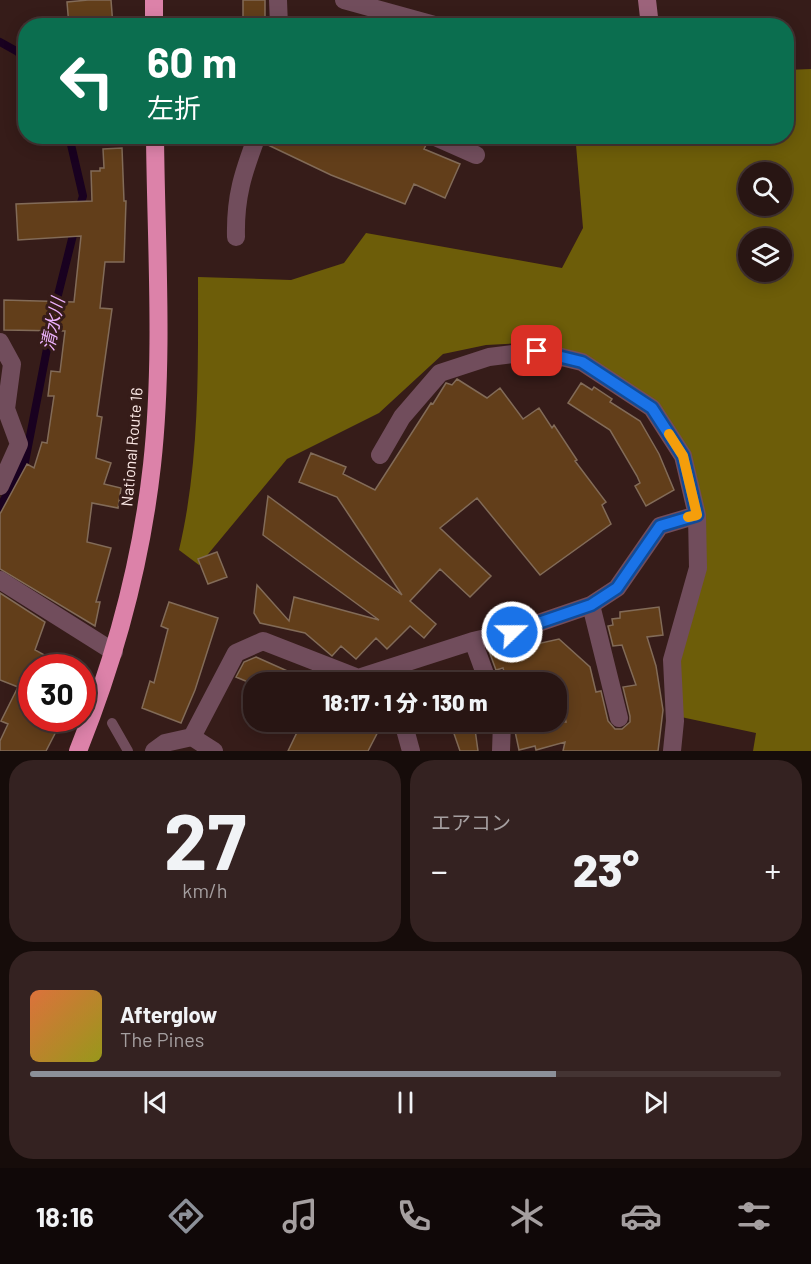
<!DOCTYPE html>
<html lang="ja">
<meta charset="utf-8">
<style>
body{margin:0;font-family:Barlow,"Noto Sans JP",sans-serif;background:#342221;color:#f1f3f6;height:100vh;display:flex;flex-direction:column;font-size:22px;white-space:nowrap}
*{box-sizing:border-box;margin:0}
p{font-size:20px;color:#a59fa0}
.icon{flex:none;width:33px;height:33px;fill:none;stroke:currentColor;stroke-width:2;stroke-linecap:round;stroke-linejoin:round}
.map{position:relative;height:751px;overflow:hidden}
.sheet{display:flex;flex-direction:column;gap:9px;padding:9px;background:#160c0a;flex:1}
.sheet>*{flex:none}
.guide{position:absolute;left:18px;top:18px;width:776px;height:126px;border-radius:24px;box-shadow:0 3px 15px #0003,0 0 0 2px #443433;background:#0b6e4f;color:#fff;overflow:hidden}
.tools{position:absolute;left:738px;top:162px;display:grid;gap:12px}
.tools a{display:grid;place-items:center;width:54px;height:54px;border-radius:50%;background:#281513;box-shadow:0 3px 15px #0003,0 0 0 2px #443433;font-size:30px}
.speed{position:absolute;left:18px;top:654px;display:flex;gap:12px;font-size:30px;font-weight:700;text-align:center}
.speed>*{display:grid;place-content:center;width:78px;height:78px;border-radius:50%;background:#281513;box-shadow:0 3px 15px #0003,0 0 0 2px #443433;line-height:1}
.speed .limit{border:9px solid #d22;background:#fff;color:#111}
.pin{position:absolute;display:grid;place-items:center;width:51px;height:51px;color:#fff;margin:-26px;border-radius:12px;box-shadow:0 3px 9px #0006}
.me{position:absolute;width:66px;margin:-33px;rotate:68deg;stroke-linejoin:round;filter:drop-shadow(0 0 4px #0008)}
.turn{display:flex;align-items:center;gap:21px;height:126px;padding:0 30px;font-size:27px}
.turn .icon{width:78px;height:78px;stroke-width:2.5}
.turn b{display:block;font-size:42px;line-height:51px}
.big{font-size:45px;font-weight:800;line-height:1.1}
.sheet .widget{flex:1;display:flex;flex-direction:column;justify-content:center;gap:9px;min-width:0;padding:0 21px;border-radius:24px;background:#342221}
.sheet .dial{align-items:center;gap:0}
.dial b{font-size:78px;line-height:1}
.song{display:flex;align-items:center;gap:18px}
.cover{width:72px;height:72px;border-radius:9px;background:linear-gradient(135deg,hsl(20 70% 55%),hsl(60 70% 35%))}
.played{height:6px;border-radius:3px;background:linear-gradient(90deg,#8c9099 70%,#443433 70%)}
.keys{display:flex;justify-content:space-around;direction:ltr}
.heat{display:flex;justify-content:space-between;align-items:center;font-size:33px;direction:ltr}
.sheet .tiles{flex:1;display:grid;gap:9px;grid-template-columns:1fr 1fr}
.widget:last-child{grid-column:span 2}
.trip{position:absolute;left:243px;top:672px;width:324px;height:60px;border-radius:24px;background:#281513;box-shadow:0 3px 15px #0003,0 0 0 2px #443433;font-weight:800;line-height:60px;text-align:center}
.tabs{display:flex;height:96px;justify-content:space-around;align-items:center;background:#100808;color:#a59fa0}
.tabs .icon{width:42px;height:42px}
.tabs .selected{color:#8c9099}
.tabs b{font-size:27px;color:#f1f3f6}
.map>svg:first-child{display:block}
.forest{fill:#6d5d09;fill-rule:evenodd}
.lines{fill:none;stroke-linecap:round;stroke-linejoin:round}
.stream{stroke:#190120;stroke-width:8}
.building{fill:#623e1a;stroke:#826b58;stroke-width:1.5}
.lane{stroke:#714d5c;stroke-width:10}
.street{stroke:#714d5c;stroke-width:18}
.secondary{stroke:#9c637b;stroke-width:18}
.highway{stroke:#dc82a9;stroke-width:18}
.route-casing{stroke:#114b97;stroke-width:15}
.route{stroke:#1a73e8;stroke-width:10}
.slow{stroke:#f59e0b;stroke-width:10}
.labels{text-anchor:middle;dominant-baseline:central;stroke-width:6;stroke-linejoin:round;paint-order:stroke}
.street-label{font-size:16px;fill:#feebe8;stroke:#361c19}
.water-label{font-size:18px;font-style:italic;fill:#ecb1fc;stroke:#361c19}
</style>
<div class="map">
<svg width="811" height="751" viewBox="0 0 811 751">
<rect width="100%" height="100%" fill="#361c19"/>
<path class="forest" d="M 811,69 L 811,751 L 753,751 L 756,733 L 681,717 L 678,661 L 704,570 L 687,452 L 583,356 L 539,342 L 486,345 L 443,354 L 379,413 L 287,459 L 199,565 L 179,550 C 200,461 198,368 198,277 L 291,280 L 344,263 L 366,233 L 562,268 L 583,228 L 576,145 L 571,137 L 786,136 L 786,70 ZM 748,172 L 782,172 L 782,206 L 748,206 ZM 748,238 L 782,238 L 782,272 L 748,272 Z"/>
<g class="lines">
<path class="stream" d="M 0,42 L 18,52 L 26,64
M 69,136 L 83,196 L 79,209
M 54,311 L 75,227
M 0,507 L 25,462 L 52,323"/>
</g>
<path class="building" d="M 88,0 L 111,0 L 113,26 L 69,26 L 67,2 Z
M 243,0 L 265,0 L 265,26 L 243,26 Z
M 268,136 L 410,136 L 426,145 L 424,149 L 460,164 L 445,198 L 414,184 L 405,204 L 331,175 L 266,144 Z
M 122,148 L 124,201 L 126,201 L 124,262 L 105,262 L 100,308 L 112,309 L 97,416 L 102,417 L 96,458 L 111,463 L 104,484 L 121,488 L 118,508 L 92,503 L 87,542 L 111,548 L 96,602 L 100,602 L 95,626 L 0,569 L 0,514 L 27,464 L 34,468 L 42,442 L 47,443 L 54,396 L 48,396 L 51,371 L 60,372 L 65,331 L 4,330 L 4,300 L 74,302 L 81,236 L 18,240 L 16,204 L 92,201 L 91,171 L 100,171 L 100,168 L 104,168 L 103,149 Z
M 457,379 L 487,398 L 500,388 L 523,419 L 539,408 L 552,428 L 554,425 L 577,460 L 575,461 L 606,502 L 602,505 L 611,524 L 540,575 L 477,498 L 440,528 L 491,576 L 470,597 L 440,569 L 410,601 L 436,624 L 424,638 L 410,626 L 387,649 L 376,638 L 356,659 L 341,646 L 332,656 L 305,633 L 260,623 L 254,613 L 257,585 L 289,621 L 294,597 L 379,620 L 263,535 L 268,496 L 402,595 L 337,497 L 299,482 L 311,453 L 346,467 L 343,474 L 375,490 L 431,403 L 433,404 L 446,383 L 452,385 Z
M 581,383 L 592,390 L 594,387 L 612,399 L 610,402 L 640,421 L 659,454 L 674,490 L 646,506 L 635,486 L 640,483 L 637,476 L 610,430 L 568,403 Z
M 217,552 L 227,577 L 208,584 L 198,559 Z
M 0,593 L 45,622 L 35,650 L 68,668 L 32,668 L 32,718 L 63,718 L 46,751 L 0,751 L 0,741 L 8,724 L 1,721 L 18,687 L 0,680 Z
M 169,602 L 218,618 L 195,690 L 181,723 L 142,708 L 150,681 L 154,683 L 168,629 L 161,626 Z
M 659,607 L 663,635 L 647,637 L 656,666 L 663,710 L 658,751 L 563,751 L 565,742 L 536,750 L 535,746 L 519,750 L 513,722 L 566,722 L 557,682 L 507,682 L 503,668 L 496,670 L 489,651 L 517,642 L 518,645 L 526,642 L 528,646 L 559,639 L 590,667 L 596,692 L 601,691 L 608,721 L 615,729 L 622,729 L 630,722 L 630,716 L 623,687 L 636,685 L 622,645 L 613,646 L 608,626 L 613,625 L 612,619 L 620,618 L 620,612 Z
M 256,657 L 312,682 L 248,682 L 236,677 L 244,662 Z
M 302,722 L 383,722 L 368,751 L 288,751 Z
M 450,722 L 474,722 L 478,751 L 460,751 Z"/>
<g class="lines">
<path class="lane" d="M 112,723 L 128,751"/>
<path class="street" d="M 278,0 L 279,26
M 344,0 L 438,26
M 433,136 L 476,155
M 236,237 C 235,197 243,173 257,136
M 0,342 L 12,364 L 6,409 L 19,444 L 0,486
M 380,455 L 402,417 L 440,373 L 489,357 L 537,351 L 582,362 L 652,408 L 683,456 L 697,515 L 698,568 L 672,660 L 675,721 L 672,751
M 0,580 L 114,652
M 591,605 L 619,718
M 473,641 L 488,682
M 364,682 L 358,678 L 473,641 L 512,632 L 591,605 L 617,588 L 660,526 L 697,515
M 403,722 L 411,751
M 192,737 L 236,653 L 263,641 L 358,678
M 154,751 L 165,743 L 192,737 L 214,751
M 501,751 L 502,722"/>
<path class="secondary" d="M 647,0 L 650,26"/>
<path class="highway" d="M 154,26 L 154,0
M 78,751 C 115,659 141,564 152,465 C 164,356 156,245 155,136"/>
</g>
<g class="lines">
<g class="route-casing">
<path id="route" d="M 512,632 L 591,605 L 617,588 L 660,526 L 697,515 L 683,456 L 652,408 L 582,362 L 537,351"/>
</g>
<use href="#route" class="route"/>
<path class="slow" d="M 669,434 L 683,456 L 697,515 L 688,517"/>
</g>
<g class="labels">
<g class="street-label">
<text transform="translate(131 447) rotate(-85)">National Route 16</text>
</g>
<g class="water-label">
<text transform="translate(52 324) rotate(-78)">清水川</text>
</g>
</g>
</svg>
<div class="tools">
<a><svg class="icon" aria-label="search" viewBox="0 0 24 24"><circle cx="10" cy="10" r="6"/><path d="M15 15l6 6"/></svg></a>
<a><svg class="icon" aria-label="layers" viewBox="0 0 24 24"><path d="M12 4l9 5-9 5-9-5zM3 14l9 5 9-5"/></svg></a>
</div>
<div class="speed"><div class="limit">30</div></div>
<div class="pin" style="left:537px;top:351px;background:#d93025"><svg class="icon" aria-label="arrive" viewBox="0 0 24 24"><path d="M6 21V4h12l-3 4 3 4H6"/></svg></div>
<svg class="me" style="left:512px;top:632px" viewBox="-20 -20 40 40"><circle r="17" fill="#1a73e8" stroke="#fff" stroke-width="3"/><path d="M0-11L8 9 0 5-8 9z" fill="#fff"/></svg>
<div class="trip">18:17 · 1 分 · 130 m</div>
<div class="guide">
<div class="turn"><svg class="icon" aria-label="left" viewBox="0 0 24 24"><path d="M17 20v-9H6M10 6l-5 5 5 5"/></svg><div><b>60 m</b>左折</div></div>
</div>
</div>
<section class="sheet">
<div class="tiles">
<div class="widget dial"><b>27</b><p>km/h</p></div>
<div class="widget"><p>エアコン</p>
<div class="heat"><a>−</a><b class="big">23°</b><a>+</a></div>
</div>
<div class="widget">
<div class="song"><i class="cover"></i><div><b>Afterglow</b><p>The Pines</p></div></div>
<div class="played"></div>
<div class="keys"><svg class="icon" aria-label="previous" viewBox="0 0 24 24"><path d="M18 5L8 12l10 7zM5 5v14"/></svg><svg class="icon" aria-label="pause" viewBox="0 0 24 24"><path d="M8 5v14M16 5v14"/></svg><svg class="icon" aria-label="next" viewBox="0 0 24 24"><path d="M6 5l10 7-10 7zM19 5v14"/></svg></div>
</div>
</div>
</section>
<nav class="tabs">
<b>18:16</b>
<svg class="icon selected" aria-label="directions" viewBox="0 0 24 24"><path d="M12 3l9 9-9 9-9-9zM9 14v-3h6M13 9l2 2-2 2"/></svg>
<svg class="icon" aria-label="music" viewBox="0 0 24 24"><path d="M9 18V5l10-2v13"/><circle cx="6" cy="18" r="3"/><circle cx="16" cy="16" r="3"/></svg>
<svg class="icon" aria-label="phone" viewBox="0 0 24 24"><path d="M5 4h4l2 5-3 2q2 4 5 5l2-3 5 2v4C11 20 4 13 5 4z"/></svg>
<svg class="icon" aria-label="climate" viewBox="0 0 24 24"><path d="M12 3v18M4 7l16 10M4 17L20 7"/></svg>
<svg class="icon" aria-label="car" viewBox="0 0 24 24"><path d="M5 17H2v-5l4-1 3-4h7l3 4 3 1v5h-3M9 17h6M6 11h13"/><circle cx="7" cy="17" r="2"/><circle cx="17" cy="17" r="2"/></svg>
<svg class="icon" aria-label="filters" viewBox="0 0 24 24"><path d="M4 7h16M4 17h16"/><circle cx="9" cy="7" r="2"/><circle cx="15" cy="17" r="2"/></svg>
</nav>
